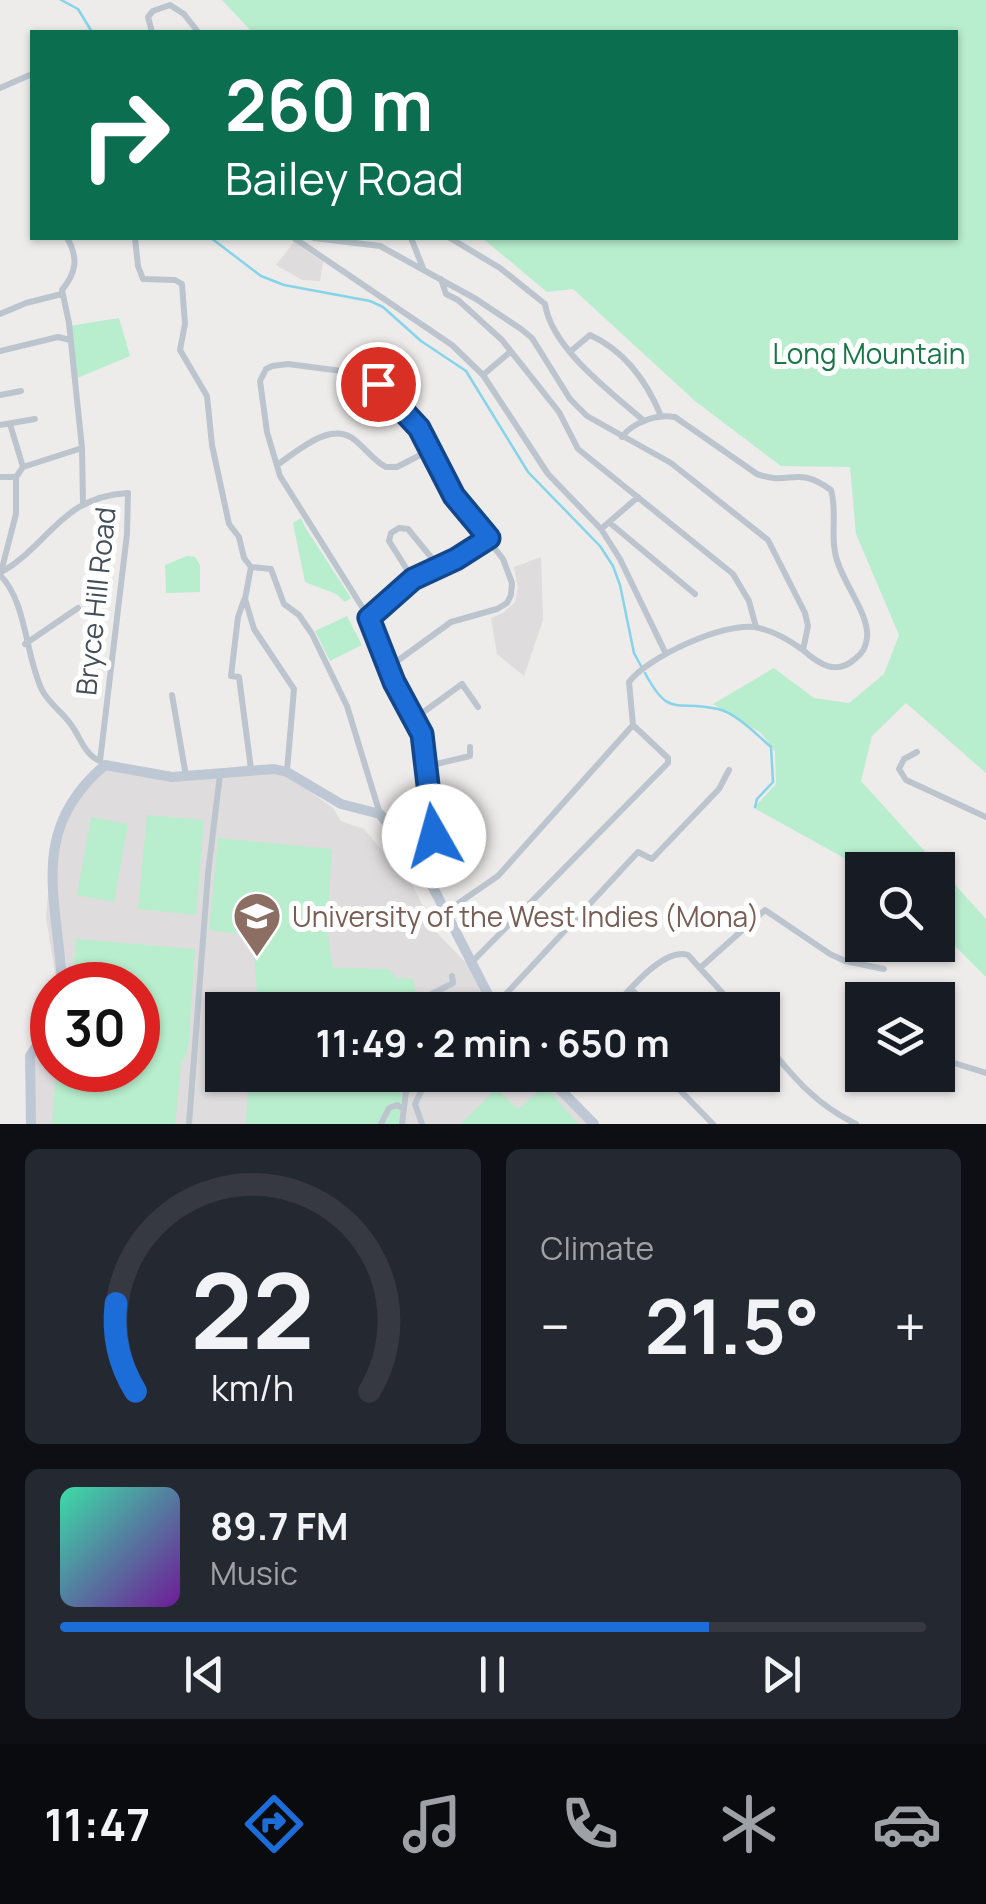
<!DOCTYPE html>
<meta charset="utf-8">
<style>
body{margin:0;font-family:Manrope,sans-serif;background:#242831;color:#f1f3f6;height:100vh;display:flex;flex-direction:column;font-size:38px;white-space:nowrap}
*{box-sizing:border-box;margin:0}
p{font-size:32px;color:#9ea1a6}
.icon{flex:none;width:55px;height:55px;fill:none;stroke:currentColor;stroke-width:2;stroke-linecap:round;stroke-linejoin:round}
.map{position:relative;height:1124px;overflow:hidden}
.drawer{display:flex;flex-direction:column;gap:25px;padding:25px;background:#0d0f14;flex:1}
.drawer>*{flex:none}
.hud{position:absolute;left:30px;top:30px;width:928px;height:210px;border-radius:0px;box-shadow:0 2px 8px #0004;background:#0b6e4f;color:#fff;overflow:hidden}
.fabs{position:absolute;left:845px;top:852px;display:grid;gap:20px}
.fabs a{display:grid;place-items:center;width:110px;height:110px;border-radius:0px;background:#171b24;box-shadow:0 2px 8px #0004;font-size:50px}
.speed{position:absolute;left:30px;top:962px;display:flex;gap:20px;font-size:50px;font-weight:700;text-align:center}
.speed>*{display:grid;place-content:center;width:130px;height:130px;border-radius:50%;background:#171b24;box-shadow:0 2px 8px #0004;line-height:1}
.speed .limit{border:15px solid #d22;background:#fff;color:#111}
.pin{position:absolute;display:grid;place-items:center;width:85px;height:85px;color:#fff;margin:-42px;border:5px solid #fff;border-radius:50%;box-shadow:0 2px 10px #0007}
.me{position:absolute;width:110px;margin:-55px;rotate:353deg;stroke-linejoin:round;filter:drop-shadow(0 0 8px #0008)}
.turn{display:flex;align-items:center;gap:35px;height:210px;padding:0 30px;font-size:45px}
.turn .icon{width:130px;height:130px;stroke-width:2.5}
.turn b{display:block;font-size:70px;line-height:85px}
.big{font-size:75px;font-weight:700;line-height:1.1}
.drawer .card{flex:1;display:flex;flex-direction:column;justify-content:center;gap:15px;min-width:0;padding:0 35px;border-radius:15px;background:#242831}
.drawer .dial{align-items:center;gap:0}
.dial svg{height:260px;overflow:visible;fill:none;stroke:#363941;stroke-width:7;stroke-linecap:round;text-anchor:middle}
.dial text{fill:#f1f3f6;stroke:none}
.song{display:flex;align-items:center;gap:30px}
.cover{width:120px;height:120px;border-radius:15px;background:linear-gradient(135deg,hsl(160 70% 55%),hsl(280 70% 35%))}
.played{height:10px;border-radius:5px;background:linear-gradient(90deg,#1c6dd7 75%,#363941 75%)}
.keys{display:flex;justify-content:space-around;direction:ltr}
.heat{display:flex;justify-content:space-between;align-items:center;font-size:55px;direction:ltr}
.drawer .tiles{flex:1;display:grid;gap:25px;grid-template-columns:1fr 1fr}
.card:last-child{grid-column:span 2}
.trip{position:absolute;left:205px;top:992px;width:575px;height:100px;border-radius:0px;background:#171b24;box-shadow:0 2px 8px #0004;font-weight:700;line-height:100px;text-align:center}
.tab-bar{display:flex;height:160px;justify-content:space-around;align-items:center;background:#090b0e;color:#9ea1a6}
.tab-bar .icon{width:70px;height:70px}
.tab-bar .selected{color:#1c6dd7}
.tab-bar b{font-size:45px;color:#f1f3f6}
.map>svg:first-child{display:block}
.education{fill:#dfdcdd}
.green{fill:#b8edcd}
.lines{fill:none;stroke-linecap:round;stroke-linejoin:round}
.stream{stroke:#86d4e9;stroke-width:2.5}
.street{stroke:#bcc5ce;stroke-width:6}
.secondary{stroke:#bdc8d4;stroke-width:10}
.route-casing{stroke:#12478c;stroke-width:25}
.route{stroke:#1c6dd7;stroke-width:18}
.labels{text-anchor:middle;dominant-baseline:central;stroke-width:10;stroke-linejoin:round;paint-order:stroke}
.park-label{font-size:28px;fill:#187647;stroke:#fff}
.street-label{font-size:28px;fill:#444e58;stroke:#fff}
.education-label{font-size:28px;fill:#785e54;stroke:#fff;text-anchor:start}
</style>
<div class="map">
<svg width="986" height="1124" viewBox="0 0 986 1124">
<rect width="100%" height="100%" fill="#eeebeb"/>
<path class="education" d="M 294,242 L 323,262 L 320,281 L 302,280 L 276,265 Z
M 541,557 L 543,620 L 524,676 L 497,654 L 491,618 L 503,613 L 515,602 L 518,588 L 514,567 Z
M 249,765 L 290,777 L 333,808 L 341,821 L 364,829 L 413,886 L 435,931 L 477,974 L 493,1010 L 222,1010 L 222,1075 L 545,1075 L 590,1124 L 29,1124 L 27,1065 L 52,1019 L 52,1070 L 138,1070 L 138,985 L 57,985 L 46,918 L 52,843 L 97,767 L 183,774 Z"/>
<path class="green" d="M 222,0 L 986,0 L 986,773 L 906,703 L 872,736 L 861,781 L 986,919 L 986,977 L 938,929 L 938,870 L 866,870 L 754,808 L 776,784 L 775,751 L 761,733 L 713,704 L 774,668 L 814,698 L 849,703 L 884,674 L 899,635 L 856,534 L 850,467 L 781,466 L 695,401 L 573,289 L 547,292 L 482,238 L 955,238 L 955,32 L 252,32 Z
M 119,318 L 130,356 L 75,379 L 69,326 Z
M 301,518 L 305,527 L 351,598 L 345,602 L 336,594 L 305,582 L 293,523 Z
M 187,556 L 195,557 L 200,565 L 200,592 L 166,593 L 165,565 Z
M 347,616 L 362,645 L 330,661 L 315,631 Z
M 147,815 L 204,820 L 196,915 L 138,909 Z
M 91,817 L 128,824 L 114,902 L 77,895 Z
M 218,838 L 332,849 L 327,930 L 333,968 L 389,969 L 396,978 L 413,979 L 417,1000 L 415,1010 L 258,1010 L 253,936 L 209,930 Z
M 76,939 L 195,949 L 188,1051 L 181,1063 L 175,1124 L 52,1124 L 56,1070 L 138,1070 L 138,985 L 72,985 Z
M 248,1075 L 404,1075 L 399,1124 L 246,1124 Z
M 545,1086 L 578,1124 L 461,1124 L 496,1089 L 518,1109 Z"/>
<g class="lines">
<path class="stream" d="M 61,0 L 78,9 L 92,32
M 211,238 L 261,276 L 284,285 L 370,301 L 383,307 L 421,341 L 466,371 L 528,472 L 600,546 L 613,566 L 620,585 L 634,653 L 641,666
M 645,673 C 670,720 676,699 718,709 C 736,713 757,735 771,747 L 773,782 L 757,799 L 755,807"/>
<path class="street" d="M 152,32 L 148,17 L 153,11 L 170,5 L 184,14 L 198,32
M 0,88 L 32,74
M 67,238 C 79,258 76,273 62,290 L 69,323 L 82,448 L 83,503
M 135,238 L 138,266 L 143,279 L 175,280 L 182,284 L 185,324 L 180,350 L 207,396 L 212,445 L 229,524 L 239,537 L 244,558 L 251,567 L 245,599 L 254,629 L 294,689 L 287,771
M 294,238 L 452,345 L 483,375 L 548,474 L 601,529 L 620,559 L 666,654
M 314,238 L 380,246 L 476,299 L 521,329 L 532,338 L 570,399 L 587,416 L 671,463 L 768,540 L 805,613 L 808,626 L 803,650 C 788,639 773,630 754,627 C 722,623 648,657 629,682 L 633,725
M 411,238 L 423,268
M 450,238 L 500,268 L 545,304 C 552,349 611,392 644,421
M 441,279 L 446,294 L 458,300 L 502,340 L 559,412 L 578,449 L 733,574 L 749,601 L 756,627
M 0,314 L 26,303 L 62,294
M 0,351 L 58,337 L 70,340
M 571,351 L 590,335 C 625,351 647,382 661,416
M 483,375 L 510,352
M 0,395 L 21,391
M 10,424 L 23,467
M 0,425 L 35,419
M 622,437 C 633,422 657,414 675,417 L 757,474 C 791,487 795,464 831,490 C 837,510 831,531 835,552 C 839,579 870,613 867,638 C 866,647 863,653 856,658 C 837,676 820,665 803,650
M 277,465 C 298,451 332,419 356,441 C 367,450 374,461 386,467 L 397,467 L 430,450
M 0,477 L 16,477 L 23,467 L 82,448
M 610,523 L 695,594
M 601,529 L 638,497
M 251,567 L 271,569 L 284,604 L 299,615 L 312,634 L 347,706 L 380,814
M 1,572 L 16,514 L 16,477
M 0,573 C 51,544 60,497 128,493 L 127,534 L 100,761
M 0,575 C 27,602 25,655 42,690 C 49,704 64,713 72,726 C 81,739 85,755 100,761
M 413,579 L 389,541 L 391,533 L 399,528 L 408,529 L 439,567
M 244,600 L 238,617 L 231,676 L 239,677 L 251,769
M 369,618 L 413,579 L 456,559 L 489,537
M 25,644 L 78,608
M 389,667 L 451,622 L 497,609 L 507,603 L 511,595 L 512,583 L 503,559 L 454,496 L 419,427 L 378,384 L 357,373 L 288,364 L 272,366 L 266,369 L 260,381 L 267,432 L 280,476 L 369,618 L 394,682 L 421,734 L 428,766 L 431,827 L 445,859 L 442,876 L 434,887
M 172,695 L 186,776
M 414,719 L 462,684 L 478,707
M 917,752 L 904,759 L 899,769 L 906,780 L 986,817
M 428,766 L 470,756 L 470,747
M 447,911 L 498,876 L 633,725
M 472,962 L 668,763 L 668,758 L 633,725
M 700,968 L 765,910 L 830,954 L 845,961 L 884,969
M 631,989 L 652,1010
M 494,1007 L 638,852 L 652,859 L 719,789 L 729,770
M 419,1010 L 424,998 L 453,983 L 452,976
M 611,1010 C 628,992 663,947 688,955 L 738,1010
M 762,1039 C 792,1075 813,1103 856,1124
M 938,1058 L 986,1073
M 665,1075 L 713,1124
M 189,1124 L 208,874 L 220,774
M 381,1124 L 389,1108 L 397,1105 L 402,1108
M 402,1124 L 408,1075
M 422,1124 L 415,1104 L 429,1075"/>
<path class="secondary" d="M 62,985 C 58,899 27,831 105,765 L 172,777 L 274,769 L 287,772 L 341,804 L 380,814 L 422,866 L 496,1010
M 546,1075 L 594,1124
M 31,1124 L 30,1056 L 52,1022"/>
</g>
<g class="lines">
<g class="route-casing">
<path id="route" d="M 378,384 L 419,428 L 454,496 L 489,538 L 456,559 L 413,579 L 369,618 L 394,682 L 422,734 L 434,836"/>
</g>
<use href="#route" class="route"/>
</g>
<defs>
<g id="university-pin" transform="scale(2.5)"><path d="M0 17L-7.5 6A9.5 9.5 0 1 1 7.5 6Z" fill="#8d6e63" stroke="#fff"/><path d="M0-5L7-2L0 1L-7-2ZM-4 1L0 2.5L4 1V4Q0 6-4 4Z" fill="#fff"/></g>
</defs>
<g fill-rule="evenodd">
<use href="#university-pin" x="257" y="916"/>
</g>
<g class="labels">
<g class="park-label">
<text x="869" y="353">Long Mountain</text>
</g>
<g class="street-label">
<text transform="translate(95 601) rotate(-84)">Bryce Hill Road</text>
</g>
<g class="education-label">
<text x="292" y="916">University of the West Indies (Mona)</text>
</g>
</g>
</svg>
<div class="fabs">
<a><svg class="icon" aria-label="search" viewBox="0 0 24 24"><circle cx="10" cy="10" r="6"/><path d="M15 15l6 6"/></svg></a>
<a><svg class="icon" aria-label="layers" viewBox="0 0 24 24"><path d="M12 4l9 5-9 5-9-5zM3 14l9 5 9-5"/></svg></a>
</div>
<div class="speed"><div class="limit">30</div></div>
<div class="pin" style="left:378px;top:384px;background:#d93025"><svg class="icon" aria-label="arrive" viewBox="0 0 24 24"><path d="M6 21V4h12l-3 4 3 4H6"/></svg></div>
<svg class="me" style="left:434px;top:836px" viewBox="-20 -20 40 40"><circle r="19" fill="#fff"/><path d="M0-13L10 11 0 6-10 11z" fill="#1c6dd7"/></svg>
<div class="trip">11:49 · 2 min · 650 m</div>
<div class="hud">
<div class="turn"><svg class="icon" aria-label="right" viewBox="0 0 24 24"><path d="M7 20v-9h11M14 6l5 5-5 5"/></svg><div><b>260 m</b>Bailey Road</div></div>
</div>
</div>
<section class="drawer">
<div class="tiles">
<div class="card dial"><svg viewBox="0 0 100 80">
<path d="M14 69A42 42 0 1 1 86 69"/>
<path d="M14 69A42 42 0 0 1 8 42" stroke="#1c6dd7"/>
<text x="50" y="56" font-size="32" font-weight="700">22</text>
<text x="50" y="72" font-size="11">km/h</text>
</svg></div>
<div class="card"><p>Climate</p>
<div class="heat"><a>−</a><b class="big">21.5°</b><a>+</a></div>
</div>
<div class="card">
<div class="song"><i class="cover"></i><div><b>89.7 FM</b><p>Music</p></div></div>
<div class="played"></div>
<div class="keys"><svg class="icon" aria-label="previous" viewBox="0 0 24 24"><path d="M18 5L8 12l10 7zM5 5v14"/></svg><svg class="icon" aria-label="pause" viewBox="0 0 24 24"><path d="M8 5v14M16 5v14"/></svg><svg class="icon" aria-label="next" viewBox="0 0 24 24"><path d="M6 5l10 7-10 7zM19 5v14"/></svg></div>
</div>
</div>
</section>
<nav class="tab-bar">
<b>11:47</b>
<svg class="icon selected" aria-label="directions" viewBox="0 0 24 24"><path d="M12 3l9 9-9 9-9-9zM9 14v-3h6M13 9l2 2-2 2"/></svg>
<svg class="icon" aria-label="music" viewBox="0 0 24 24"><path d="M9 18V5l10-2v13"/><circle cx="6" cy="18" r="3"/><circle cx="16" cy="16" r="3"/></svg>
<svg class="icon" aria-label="phone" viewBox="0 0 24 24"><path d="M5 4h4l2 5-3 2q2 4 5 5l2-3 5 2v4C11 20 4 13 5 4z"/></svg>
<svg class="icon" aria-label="climate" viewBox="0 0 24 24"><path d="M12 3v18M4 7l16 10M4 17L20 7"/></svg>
<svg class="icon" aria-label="car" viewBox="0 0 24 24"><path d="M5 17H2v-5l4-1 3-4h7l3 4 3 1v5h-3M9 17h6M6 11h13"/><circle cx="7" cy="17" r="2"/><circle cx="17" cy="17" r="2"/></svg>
</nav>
